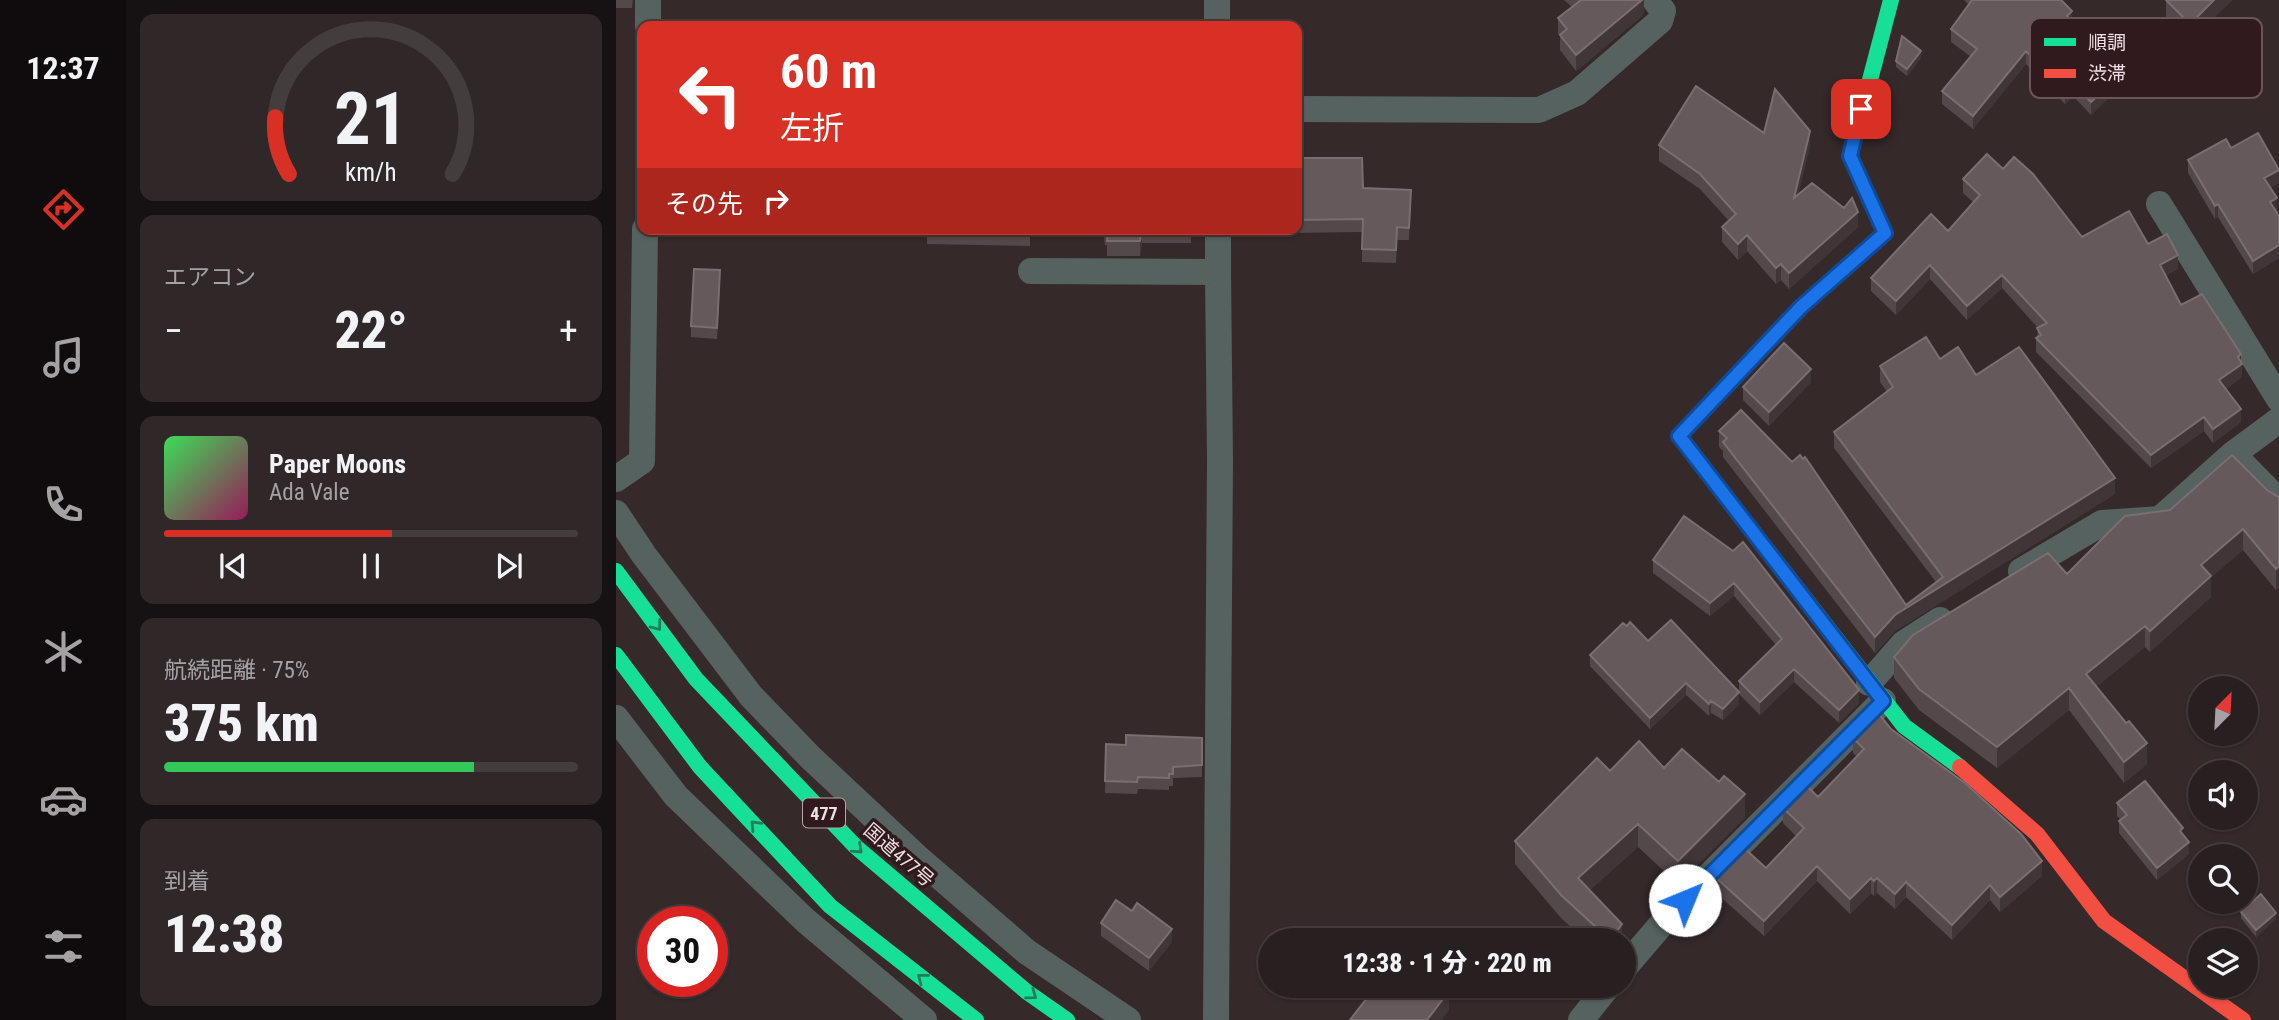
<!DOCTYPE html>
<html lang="ja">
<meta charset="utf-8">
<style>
body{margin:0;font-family:"Roboto Condensed","Noto Sans JP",sans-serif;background:#302729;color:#f1f3f6;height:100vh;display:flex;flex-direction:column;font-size:26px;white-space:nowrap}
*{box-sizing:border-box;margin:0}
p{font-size:23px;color:#a5a2a5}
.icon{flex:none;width:38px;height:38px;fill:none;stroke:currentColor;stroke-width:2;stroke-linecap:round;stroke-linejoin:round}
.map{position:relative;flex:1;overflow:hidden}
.drawer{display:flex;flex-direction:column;gap:14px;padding:14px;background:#161112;width:490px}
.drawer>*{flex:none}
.top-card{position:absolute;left:21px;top:21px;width:665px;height:214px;border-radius:14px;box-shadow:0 2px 5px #0004,0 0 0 2px #443d3e;background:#d93025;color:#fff;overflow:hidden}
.needle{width:46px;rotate:24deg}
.buttons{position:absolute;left:1572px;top:676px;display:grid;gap:14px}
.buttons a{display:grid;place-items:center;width:70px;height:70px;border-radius:50%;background:#281f20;box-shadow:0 2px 5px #0004,0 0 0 2px #443d3e;font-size:35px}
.speed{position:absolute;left:21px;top:906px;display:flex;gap:14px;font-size:35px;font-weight:700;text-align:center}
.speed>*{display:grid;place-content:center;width:91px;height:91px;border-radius:50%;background:#281f20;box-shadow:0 2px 5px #0004,0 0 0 2px #443d3e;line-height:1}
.speed .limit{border:10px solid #d22;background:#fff;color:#111}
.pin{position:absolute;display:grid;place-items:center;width:60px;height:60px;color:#fff;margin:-30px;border-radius:14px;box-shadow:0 4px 10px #0006}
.me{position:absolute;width:77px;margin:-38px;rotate:45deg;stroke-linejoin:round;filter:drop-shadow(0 0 5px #0008)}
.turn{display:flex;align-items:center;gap:24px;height:147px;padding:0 28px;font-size:32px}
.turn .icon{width:91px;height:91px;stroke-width:2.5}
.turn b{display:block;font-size:49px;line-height:60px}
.then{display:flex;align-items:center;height:66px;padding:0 28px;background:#0003;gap:14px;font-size:26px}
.big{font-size:52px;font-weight:800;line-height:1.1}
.drawer .card{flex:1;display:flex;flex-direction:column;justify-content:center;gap:10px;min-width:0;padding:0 24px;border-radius:14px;background:#302729}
.drawer .dial{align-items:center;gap:0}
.dial svg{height:182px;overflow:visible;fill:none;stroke:#443d3e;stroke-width:7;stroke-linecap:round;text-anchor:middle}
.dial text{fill:#f1f3f6;stroke:none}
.song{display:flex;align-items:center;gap:21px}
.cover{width:84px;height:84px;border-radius:10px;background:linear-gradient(135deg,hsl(130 70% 55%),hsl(330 70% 35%))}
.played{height:7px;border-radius:4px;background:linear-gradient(90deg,#d93025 55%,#443d3e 55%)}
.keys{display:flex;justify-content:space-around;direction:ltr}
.heat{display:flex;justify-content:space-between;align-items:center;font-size:38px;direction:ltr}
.charge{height:10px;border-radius:5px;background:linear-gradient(90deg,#34c759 75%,#443d3e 0)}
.trip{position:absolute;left:642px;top:928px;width:378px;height:70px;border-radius:35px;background:#281f20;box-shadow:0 2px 5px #0004,0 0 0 2px #443d3e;font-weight:800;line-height:70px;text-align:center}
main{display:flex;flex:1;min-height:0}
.menu{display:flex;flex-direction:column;width:126px;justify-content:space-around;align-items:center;background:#100c0d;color:#a5a2a5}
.menu .icon{width:49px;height:49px}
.menu .on{color:#d93025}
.menu b{font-size:32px;color:#f1f3f6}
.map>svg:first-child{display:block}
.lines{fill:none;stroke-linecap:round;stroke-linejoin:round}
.street{stroke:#566260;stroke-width:26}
.fast{stroke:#16e098;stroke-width:16}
.jam{stroke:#f24e42;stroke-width:16}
.wall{fill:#54494a}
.shaded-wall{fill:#403637}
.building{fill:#65595b;stroke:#7a6e70;stroke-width:2}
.oneway{stroke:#237d5b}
.route-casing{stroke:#114b97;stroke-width:18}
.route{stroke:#1a73e8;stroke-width:12}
.labels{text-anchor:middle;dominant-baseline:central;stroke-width:7;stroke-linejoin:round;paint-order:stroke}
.shield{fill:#301a1e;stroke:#b6a4a7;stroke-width:2}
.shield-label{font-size:18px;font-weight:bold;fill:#f0dfe2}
.street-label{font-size:19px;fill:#f0dfe2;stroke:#301a1e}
.key{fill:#301a1e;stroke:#6a5559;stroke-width:2}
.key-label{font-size:19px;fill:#f0dfe2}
</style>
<main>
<nav class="menu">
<b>12:37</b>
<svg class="icon on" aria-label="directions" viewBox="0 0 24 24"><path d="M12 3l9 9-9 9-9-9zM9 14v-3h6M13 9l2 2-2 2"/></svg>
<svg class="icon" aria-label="music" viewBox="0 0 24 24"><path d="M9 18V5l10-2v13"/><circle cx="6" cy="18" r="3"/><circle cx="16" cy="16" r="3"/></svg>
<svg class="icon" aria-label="phone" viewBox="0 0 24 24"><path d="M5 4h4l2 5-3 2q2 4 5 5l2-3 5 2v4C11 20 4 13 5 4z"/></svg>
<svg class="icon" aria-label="climate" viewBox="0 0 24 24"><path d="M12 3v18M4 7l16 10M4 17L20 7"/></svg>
<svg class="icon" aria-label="car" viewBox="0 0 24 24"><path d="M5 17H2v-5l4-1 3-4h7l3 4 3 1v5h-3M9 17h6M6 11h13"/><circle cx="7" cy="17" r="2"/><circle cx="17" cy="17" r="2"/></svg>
<svg class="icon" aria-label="filters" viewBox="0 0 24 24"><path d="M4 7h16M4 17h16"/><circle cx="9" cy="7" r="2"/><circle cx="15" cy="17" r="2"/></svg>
</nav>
<section class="drawer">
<div class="card dial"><svg viewBox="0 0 100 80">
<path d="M14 69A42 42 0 1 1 86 69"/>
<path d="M14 69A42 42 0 0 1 8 44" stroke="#d93025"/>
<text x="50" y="56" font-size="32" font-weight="700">21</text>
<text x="50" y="72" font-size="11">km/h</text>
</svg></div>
<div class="card"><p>エアコン</p>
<div class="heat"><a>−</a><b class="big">22°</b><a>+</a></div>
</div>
<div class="card">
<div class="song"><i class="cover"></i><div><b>Paper Moons</b><p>Ada Vale</p></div></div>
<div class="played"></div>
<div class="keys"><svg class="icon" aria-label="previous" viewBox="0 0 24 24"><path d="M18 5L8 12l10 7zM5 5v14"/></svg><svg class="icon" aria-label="pause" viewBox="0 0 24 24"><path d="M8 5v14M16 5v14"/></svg><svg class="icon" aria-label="next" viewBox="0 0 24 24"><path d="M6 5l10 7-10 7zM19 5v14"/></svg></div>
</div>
<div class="card"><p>航続距離 · 75%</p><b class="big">375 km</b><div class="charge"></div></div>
<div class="card"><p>到着</p><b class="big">12:38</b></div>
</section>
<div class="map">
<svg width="1663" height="1020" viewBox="0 0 1663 1020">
<rect width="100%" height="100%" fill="#35292a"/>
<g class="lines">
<path class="street" d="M 601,0 L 601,26
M 32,26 L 32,0
M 681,109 L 923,110 L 961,93 L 1044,21 L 1047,11 L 1039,0
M 1543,204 L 1663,399
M 415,271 L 602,272 L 602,229
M 1617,454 L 1663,501
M 0,479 L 26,461 L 29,229
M 0,513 L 28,555 L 135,696 L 195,758 L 301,857 L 411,952 L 512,1020
M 1405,571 L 1486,523 L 1544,519 L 1617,454 L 1663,420
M 1253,683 L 1287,644 L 1324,620
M 0,718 L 60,796 L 190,921 L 308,1020
M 1008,968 L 1050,919 L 1267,701
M 600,1020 L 604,460 L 602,272
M 965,1020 L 993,985"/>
<path class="fast" d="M 1275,0 L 1234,156 L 1269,233 L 1185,307 L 1063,436 L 1288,726 L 1344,767
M 0,571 L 80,679 L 240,847 L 411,992 L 451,1020
M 0,655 L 84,767 L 214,906 L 360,1020"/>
<path class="jam" d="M 1344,767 L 1421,834 L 1488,921 L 1627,1020"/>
</g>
<path class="wall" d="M 0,0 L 17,0 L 16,8 L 0,8 Z
M 948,0 L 1028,0 L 1028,12 L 1026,16 L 960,71 L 944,50 L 944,36 L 942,34 L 942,18 L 956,7 Z
M 1348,0 L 1445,0 L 1456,21 L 1502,79 L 1493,88 L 1493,97 L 1475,115 L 1457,96 L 1449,104 L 1410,64 L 1357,129 L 1326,104 L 1326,91 L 1355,57 L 1335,42 L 1335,29 L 1353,5 Z
M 1550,0 L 1616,0 L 1574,41 L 1550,17 Z
M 1305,58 L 1291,76 L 1280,67 L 1280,61 Z
M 1148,133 L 1194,146 L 1182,194 L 1242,227 L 1173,289 L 1165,280 L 1160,284 L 1131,251 L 1122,260 L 1106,242 L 1106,227 L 1113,221 L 1084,189 L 1043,161 L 1043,145 Z
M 1615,148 L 1663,183 L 1654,188 L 1661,211 L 1663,216 L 1663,258 L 1637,274 L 1602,217 L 1599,219 L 1572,173 L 1572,160 Z
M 681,158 L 747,188 L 795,190 L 793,240 L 781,240 L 780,263 L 746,262 L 746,232 L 671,233 L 671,229 L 681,229 Z
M 1387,169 L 1466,237 L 1532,244 L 1562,269 L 1549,276 L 1565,305 L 1625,361 L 1626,377 L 1610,389 L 1625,422 L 1597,443 L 1588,431 L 1535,468 L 1420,352 L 1420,338 L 1421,337 L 1422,328 L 1386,288 L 1351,320 L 1314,279 L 1280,315 L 1255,291 L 1255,278 L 1332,231 L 1357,202 L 1347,193 L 1347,179 Z
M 311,229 L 575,229 L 575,243 L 526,243 L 524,256 L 491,256 L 491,245 L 489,245 L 488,235 L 414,235 L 414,246 L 311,244 Z
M 104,281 L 101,339 L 75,337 L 75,326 Z
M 1324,359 L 1360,375 L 1499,494 L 1279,631 L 1259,653 L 1107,457 L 1107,451 L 1103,447 L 1103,431 L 1290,605 L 1320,582 L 1218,448 L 1218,432 L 1271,392 L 1264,382 L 1264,366 Z
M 1195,382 L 1153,426 L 1127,400 L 1127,387 Z
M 1652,491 L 1663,497 L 1663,588 L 1660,590 L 1627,550 L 1595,577 L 1595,597 L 1534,652 L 1529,647 L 1480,687 L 1531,764 L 1508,783 L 1453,710 L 1381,768 L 1303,710 L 1278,678 L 1278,657 L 1451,574 L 1554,510 Z
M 1068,516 L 1243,703 L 1223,723 L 1178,682 L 1144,715 L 1123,694 L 1123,681 L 1160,645 L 1118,596 L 1094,616 L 1037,573 L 1037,560 Z
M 1032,641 L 1123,704 L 1107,720 L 1095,713 L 1093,716 L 1070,695 L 1034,729 L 974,666 L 974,655 Z
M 1275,729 L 1426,876 L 1384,912 L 1374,900 L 1336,940 L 1290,897 L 1279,909 L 1261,893 L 1258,896 L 1255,893 L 1234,914 L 1201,881 L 1148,936 L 1099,892 L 1099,877 L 1150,868 L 1180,836 L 1167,823 L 1167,808 L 1202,797 L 1241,757 L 1237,753 L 1237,738 Z
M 586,738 L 586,777 L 557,778 L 557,786 L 553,786 L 553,790 L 522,789 L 521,794 L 489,793 L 490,744 L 510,745 Z
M 1048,768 L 1129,817 L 1062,884 L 1022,847 L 974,890 L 1006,940 L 969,940 L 945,918 L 899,864 L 899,841 L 994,771 Z
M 1501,803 L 1567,835 L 1573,854 L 1541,880 L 1503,833 L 1503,821 L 1505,820 L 1501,816 Z
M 516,911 L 556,942 L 533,971 L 485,936 L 485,923 Z
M 1625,912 L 1660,919 L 1640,937 L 1625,918 Z"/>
<path class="shaded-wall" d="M 1026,0 L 1028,0 L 1028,12 L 1026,16 L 960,71 L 960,55 Z
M 1598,0 L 1616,0 L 1574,41 L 1574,24 Z
M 1456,11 L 1456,23 L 1451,16 Z
M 1305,51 L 1305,58 L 1291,76 L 1291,69 Z
M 1410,51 L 1410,64 L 1357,129 L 1357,116 Z
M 1502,67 L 1502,79 L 1493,88 L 1493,97 L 1475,115 L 1475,102 L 1488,80 Z
M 1457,84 L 1457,96 L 1449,104 L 1449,91 Z
M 1194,131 L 1194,146 L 1178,213 L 1178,198 Z
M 1663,170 L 1663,183 L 1648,191 L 1648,178 Z
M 1661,198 L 1661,211 L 1654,202 Z
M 1602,204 L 1602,217 L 1599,219 L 1599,206 Z
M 1242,212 L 1242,227 L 1173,289 L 1173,273 Z
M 526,229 L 526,243 L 524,256 L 524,241 Z
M 1131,235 L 1131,251 L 1122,260 L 1122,244 Z
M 1663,245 L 1663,258 L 1637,274 L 1637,261 Z
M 1562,255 L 1562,269 L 1544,279 L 1544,265 Z
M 1165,264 L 1165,280 L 1160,284 L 1160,268 Z
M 1314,265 L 1314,279 L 1280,315 L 1280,301 Z
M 1386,275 L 1386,288 L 1351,320 L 1351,306 Z
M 1625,354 L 1625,365 L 1626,364 L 1626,377 L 1603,394 L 1603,380 Z
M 1195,369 L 1195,382 L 1153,426 L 1153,412 Z
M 1625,409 L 1625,422 L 1597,443 L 1597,429 Z
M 1588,417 L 1588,431 L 1535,468 L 1535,455 Z
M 1499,478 L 1499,494 L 1279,631 L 1259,653 L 1259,637 L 1279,615 Z
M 1627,529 L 1627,550 L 1595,577 L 1595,597 L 1534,652 L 1534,631 L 1585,565 Z
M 1663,566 L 1663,588 L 1660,590 L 1660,569 Z
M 1118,583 L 1118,596 L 1094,616 L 1094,603 Z
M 1529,626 L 1529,647 L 1470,695 L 1470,674 Z
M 1178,669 L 1178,682 L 1144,715 L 1144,702 Z
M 1070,683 L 1070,695 L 1034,729 L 1034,718 Z
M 1453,688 L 1453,710 L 1381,768 L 1381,747 Z
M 1243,690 L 1243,703 L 1223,723 L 1223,710 Z
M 1123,692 L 1123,704 L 1107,720 L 1107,709 Z
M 1095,701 L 1095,713 L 1093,716 L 1093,704 Z
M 1531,743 L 1531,764 L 1508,783 L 1508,762 Z
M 1129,794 L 1129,817 L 1062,884 L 1062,861 Z
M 1022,824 L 1022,847 L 962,901 L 962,878 Z
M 1573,842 L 1573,854 L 1541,880 L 1541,868 Z
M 1426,861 L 1426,876 L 1384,912 L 1384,897 Z
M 1201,866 L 1201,881 L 1148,936 L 1148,921 Z
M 1255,878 L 1255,893 L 1234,914 L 1234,899 Z
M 1261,878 L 1261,893 L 1258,896 L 1258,881 Z
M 1290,882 L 1290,897 L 1279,909 L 1279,894 Z
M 1374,885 L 1374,900 L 1336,940 L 1336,925 Z
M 1660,913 L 1660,919 L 1640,937 L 1640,930 Z
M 1006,924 L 1006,940 L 994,940 Z
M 556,929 L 556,942 L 533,971 L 533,958 Z
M 833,991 L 833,1010 L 826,1020 L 811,1020 Z"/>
<path class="building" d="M 965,0 L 1026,0 L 960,55 L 944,35 L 951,29 L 942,18 Z
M 1356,0 L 1445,0 L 1456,11 L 1451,16 L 1502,67 L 1488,80 L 1493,85 L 1475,102 L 1457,84 L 1449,91 L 1410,51 L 1357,116 L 1326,91 L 1361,49 L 1335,29 Z
M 1550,0 L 1598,0 L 1574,24 Z
M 1286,36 L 1305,51 L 1291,69 L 1280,61 Z
M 1080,86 L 1148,133 L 1159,89 L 1194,131 L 1178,198 L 1196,183 L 1228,208 L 1236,198 L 1242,212 L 1173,273 L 1165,264 L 1160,268 L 1131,235 L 1122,244 L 1106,227 L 1120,214 L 1084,174 L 1043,145 Z
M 1642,133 L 1663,170 L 1648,178 L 1661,198 L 1654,202 L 1663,216 L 1663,245 L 1637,261 L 1602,204 L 1599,206 L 1572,160 L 1610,139 L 1615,148 Z
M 1371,154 L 1387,169 L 1398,157 L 1417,174 L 1466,237 L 1513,211 L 1532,244 L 1551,234 L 1562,255 L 1544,265 L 1565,305 L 1586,294 L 1625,354 L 1622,357 L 1626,364 L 1603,380 L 1625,409 L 1597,429 L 1588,417 L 1535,455 L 1420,338 L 1425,335 L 1421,328 L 1431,323 L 1386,275 L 1351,306 L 1314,265 L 1280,301 L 1255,278 L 1315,214 L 1332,231 L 1364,195 L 1347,179 Z
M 681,158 L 746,158 L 747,188 L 795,190 L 793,228 L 781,227 L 780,250 L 746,249 L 747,219 L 681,220 Z
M 311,229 L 414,229 L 414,231 Z
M 488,229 L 526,229 L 524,241 L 491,241 L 492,230 L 489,230 Z
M 78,269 L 104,270 L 101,328 L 75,326 Z
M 1310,337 L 1324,359 L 1342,347 L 1360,375 L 1403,347 L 1499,478 L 1279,615 L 1259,637 L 1107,442 L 1111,438 L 1103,431 L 1125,410 L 1176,462 L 1184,455 L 1187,459 L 1189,457 L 1290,605 L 1327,577 L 1218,432 L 1277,387 L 1264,366 Z
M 1168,343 L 1195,369 L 1153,412 L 1127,387 Z
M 1616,455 L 1652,491 L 1663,497 L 1663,566 L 1660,569 L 1627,529 L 1585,565 L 1595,576 L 1534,631 L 1529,626 L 1470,674 L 1510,723 L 1513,721 L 1531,743 L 1508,762 L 1453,688 L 1381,747 L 1303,689 L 1278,657 L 1297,635 L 1432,553 L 1451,574 L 1509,516 L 1554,510 Z
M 1068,516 L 1117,551 L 1127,542 L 1243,690 L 1223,710 L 1178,669 L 1144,702 L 1123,681 L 1166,639 L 1118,583 L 1094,603 L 1037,560 Z
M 1055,620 L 1123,692 L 1107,709 L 1095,701 L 1093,704 L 1070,683 L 1034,718 L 974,655 L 1007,623 L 1011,626 L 1014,622 L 1032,641 Z
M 1262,713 L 1275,729 L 1349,783 L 1405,834 L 1426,861 L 1384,897 L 1374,885 L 1336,925 L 1290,882 L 1279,894 L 1261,878 L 1258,881 L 1255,878 L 1234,899 L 1201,866 L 1148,921 L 1099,877 L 1128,848 L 1150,868 L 1188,828 L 1167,808 L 1190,785 L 1202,797 L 1248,749 L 1237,738 Z
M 510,735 L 586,738 L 586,765 L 557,767 L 557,774 L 553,774 L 553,778 L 522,777 L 521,782 L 489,781 L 490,744 L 510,745 Z
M 1023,741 L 1048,768 L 1066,749 L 1103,782 L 1108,776 L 1129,794 L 1062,861 L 1022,824 L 962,878 L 1006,924 L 994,940 L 945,895 L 899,841 L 981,758 L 994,771 Z
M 1529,781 L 1567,828 L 1564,831 L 1573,842 L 1541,868 L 1503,821 L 1511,815 L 1501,803 Z
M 1645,894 L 1660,913 L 1640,930 L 1625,912 Z
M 500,900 L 516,911 L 521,903 L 556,929 L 533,958 L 485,923 Z
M 761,985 L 825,985 L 833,991 L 811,1020 L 734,1020 Z"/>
<defs><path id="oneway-chevron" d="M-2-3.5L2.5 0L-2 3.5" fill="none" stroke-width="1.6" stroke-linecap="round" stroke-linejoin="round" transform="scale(1.75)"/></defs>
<g class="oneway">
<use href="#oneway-chevron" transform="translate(41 626) rotate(53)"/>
<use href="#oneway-chevron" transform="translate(139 825) rotate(-133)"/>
<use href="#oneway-chevron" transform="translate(242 849) rotate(43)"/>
<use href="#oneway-chevron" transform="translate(306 978) rotate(-142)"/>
<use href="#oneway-chevron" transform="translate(416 995) rotate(36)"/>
</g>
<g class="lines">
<g class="route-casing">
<path id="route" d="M 1069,900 L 1267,701 L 1063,436 L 1185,307 L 1269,233 L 1234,156 L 1245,109"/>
</g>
<use href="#route" class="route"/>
</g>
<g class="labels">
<rect class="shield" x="187" y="798.5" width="42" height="29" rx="5"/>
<g class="shield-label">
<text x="208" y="813">477</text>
</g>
<g class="street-label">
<text transform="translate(283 855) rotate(41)">国道477号</text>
</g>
</g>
<rect x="1414" y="18" width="232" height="80" rx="10" class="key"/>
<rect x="1428" y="38" width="32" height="8" fill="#16e098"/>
<rect x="1428" y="69" width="32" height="9" fill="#f24e42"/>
<g class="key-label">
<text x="1472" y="49">順調</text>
<text x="1472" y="80">渋滞</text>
</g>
</svg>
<div class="buttons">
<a><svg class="needle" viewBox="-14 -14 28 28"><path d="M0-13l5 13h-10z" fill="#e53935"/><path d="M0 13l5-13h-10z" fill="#a5a2a5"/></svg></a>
<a><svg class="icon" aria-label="sound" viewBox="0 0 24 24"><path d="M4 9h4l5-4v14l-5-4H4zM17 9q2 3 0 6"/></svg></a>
<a><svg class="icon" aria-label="search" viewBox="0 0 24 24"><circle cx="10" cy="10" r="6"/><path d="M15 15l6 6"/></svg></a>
<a><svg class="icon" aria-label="layers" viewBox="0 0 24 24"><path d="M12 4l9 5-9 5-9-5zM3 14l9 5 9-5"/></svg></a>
</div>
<div class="speed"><div class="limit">30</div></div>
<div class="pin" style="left:1245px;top:109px;background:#d93025"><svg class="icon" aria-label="arrive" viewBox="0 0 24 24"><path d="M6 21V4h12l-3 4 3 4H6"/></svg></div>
<svg class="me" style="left:1069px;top:900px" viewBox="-20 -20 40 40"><circle r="19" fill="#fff"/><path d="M0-13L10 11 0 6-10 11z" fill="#1a73e8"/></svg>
<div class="trip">12:38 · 1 分 · 220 m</div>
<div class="top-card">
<div class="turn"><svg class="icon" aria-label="left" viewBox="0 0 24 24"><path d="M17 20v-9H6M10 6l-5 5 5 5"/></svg><div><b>60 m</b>左折</div></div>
<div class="then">その先<svg class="icon" aria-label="right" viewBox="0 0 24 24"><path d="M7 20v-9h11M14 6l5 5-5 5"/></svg></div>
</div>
</div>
</main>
